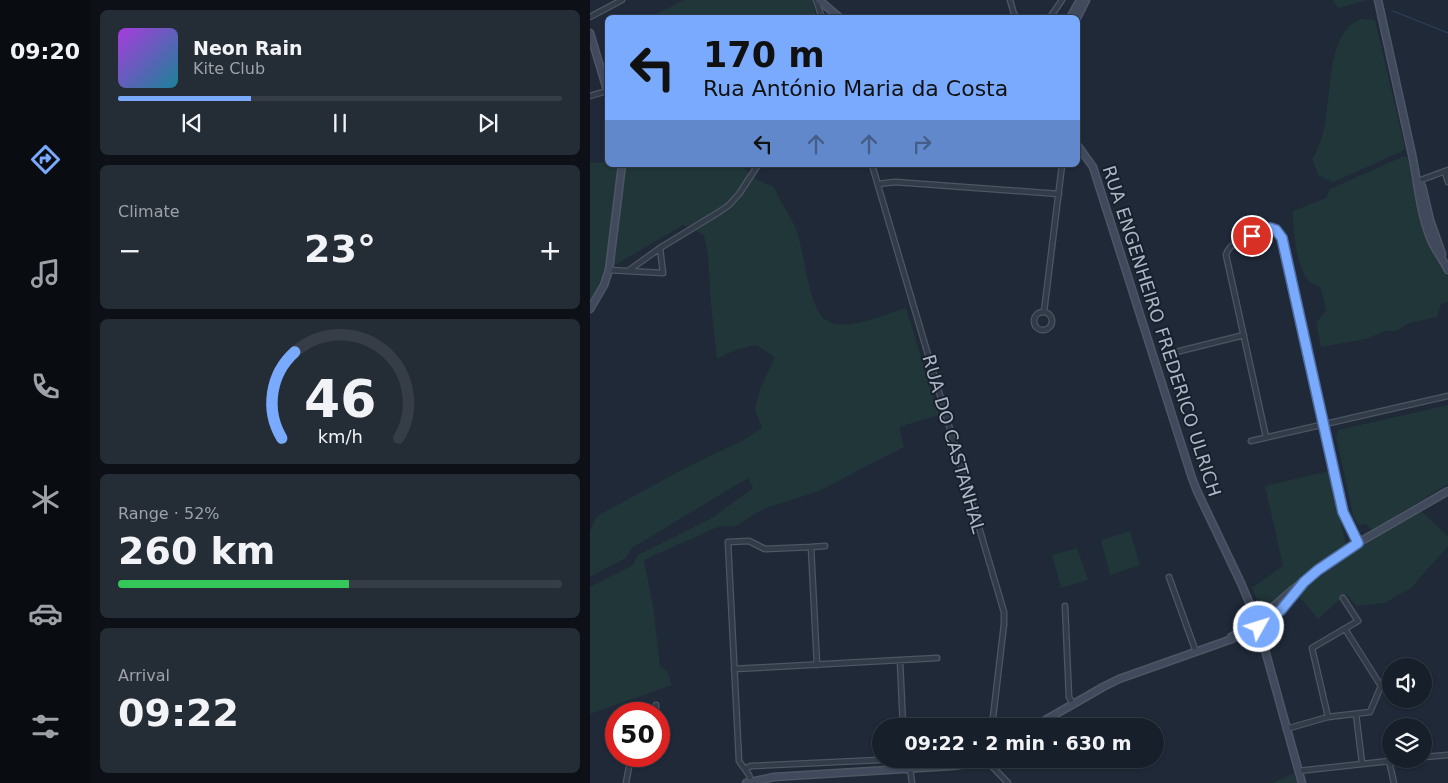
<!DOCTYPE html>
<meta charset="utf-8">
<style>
body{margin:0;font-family:"DejaVu Sans",sans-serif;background:#242c36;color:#f1f3f6;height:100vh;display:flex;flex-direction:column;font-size:19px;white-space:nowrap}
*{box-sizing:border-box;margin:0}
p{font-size:16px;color:#9ea2a8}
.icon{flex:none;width:28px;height:28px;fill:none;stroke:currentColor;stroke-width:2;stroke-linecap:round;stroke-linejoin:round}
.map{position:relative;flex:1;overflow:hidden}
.drawer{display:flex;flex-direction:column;gap:10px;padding:10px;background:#0d1117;width:500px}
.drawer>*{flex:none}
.guide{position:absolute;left:15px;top:15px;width:475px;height:152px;border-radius:8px;box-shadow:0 1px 4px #0004,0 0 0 1px #363d47;background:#79aafd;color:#111;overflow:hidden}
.buttons{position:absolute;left:792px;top:658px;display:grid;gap:10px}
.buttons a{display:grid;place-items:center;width:50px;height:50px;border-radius:50%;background:#171f2a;box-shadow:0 1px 4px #0004,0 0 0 1px #363d47;font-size:25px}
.speed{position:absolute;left:15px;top:702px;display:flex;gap:10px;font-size:25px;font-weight:700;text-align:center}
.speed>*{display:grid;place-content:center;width:65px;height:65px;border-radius:50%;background:#171f2a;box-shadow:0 1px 4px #0004,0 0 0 1px #363d47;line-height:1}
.speed .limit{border:8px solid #d22;background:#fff;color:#111}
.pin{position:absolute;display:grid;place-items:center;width:42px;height:42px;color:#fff;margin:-21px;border:2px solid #fff;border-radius:50%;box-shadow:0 1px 5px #0007}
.me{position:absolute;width:55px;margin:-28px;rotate:51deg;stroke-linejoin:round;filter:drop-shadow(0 0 4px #0008)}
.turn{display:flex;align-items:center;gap:18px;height:105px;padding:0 15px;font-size:22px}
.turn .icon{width:65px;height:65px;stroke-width:2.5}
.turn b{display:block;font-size:35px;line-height:42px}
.lanes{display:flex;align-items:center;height:48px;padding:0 15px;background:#0003;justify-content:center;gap:25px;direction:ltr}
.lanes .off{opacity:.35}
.big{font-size:38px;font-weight:700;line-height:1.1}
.drawer .widget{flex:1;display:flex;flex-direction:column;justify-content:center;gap:8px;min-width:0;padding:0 18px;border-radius:8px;background:#242c36}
.drawer .dial{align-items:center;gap:0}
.dial svg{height:130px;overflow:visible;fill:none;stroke:#363d47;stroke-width:7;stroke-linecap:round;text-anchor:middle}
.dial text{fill:#f1f3f6;stroke:none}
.song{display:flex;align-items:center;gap:15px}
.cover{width:60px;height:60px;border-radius:8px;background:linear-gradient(135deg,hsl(280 70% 55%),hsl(190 70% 35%))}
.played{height:5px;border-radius:2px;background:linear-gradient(90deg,#79aafd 30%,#363d47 30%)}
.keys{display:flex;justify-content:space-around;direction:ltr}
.heat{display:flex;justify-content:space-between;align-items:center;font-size:28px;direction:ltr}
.charge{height:8px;border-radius:4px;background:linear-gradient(90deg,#34c759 52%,#363d47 0)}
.trip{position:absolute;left:282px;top:718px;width:292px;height:50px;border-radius:25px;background:#171f2a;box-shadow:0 1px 4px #0004,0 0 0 1px #363d47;font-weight:700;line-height:50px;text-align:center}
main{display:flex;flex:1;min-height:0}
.menu{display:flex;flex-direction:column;width:90px;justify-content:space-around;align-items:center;background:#090c11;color:#9ea2a8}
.menu .icon{width:35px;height:35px}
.menu .current{color:#79aafd}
.menu b{font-size:22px;color:#f1f3f6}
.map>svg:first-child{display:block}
.green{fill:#213639}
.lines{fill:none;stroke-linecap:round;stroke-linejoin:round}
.stream{stroke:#2f425f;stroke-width:1}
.street-casing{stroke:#4d5663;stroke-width:7}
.secondary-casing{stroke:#4d5663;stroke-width:9}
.street{stroke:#323b48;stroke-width:4.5}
.secondary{stroke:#404a5c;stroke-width:6}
.route-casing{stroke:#4f6ea4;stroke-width:12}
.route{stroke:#79aafd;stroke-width:9}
.labels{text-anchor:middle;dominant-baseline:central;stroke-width:4;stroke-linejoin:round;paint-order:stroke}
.street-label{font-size:18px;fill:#acb6c5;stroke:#18202d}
</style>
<main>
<nav class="menu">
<b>09:20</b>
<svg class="icon current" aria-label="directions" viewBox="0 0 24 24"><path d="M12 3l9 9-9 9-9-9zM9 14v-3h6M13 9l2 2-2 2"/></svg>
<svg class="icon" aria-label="music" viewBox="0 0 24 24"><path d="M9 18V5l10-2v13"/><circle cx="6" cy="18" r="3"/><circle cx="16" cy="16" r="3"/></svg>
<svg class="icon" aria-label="phone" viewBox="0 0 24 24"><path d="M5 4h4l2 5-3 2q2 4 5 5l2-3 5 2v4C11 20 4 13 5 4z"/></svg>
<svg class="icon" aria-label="climate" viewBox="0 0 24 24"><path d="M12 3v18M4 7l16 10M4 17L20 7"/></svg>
<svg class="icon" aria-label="car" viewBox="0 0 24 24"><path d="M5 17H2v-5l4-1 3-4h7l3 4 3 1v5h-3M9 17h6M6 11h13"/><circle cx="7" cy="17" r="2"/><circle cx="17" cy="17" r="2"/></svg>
<svg class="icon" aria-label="filters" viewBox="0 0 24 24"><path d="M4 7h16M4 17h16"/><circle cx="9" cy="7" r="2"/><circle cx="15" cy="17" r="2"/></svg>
</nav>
<section class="drawer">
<div class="widget">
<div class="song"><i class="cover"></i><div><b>Neon Rain</b><p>Kite Club</p></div></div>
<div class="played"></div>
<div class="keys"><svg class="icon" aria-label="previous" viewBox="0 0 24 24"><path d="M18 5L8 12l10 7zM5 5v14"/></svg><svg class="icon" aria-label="pause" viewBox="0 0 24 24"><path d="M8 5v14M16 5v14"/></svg><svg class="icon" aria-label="next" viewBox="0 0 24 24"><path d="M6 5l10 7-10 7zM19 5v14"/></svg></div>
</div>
<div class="widget"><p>Climate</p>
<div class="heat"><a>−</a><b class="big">23°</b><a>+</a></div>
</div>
<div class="widget dial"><svg viewBox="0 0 100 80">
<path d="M14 69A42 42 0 1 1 86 69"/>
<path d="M14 69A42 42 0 0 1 22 16" stroke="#79aafd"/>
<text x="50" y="56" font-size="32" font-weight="700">46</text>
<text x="50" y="72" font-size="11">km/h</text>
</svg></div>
<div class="widget"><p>Range · 52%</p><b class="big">260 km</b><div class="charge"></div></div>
<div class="widget"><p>Arrival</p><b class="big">09:22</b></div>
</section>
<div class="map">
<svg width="858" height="783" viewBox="0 0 858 783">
<rect width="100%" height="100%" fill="#1f2938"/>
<path class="green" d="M 95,0 L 222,0 L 226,17 L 60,17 Z
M 743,0 L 778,0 L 749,8 L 745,4 Z
M 770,19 L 785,20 L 815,148 L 811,152 L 743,182 L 728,175 L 722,159 C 746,124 731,66 755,31 C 759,25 765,22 770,19 Z
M 17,150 L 18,165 L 29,165 L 15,272 L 0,301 L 0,163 L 14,162 L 14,151 Z
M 812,157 L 817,157 L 836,238 L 858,277 L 858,302 L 851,304 L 847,317 L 819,323 L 806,331 L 795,331 L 776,339 L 731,347 L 726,323 L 736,311 L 731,288 C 727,286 720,283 718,280 C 707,268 702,227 703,211 L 736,198 L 740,189 Z
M 35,165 L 155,165 L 153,167 L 164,178 L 184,187 C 190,202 201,216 207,231 C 214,252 219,311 237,321 C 257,332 295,314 316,308 L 349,415 L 309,427 L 314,447 L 229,491 L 173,509 L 146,526 L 130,526 L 54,560 L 63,605 L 70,666 L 77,671 L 82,685 L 0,714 L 0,587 L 43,565 L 48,555 L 122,518 L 163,488 L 158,478 L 42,548 L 36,558 L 0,577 L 0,531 L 7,516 L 101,465 L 154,440 L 172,428 L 165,409 L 170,389 L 185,357 L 166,345 L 145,350 L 127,359 L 121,304 L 118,256 L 114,235 L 93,225 L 24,266 Z
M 858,405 L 858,484 L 782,530 L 776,524 L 769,525 L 764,519 L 746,437 L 748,430 Z
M 739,471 L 756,544 L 683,603 L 674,604 L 666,598 L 662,588 L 693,566 L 675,486 Z
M 831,511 L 858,536 L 858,546 L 821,588 L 795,603 L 766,606 L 756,594 L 728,619 L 708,595 C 745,561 788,537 831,511 Z
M 540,531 L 550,565 L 520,575 L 511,540 Z
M 487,548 L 498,580 L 471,588 L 462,555 Z
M 704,773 L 707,783 L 682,783 Z"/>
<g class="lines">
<path class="stream" d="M 803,11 L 858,33"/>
<g class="street-casing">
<path id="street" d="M 226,0 L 232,18
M 420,0 L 424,14 L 428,18
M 0,17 L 32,0
M 458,18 L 461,16 L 472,0
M 0,96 L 17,91
M 282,165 L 414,612 L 414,624 L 402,726
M 855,172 L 858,182
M 828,181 L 858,170
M 288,184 L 305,182 L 469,194
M 19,270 L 73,273 L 70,248
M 38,271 L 70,248 L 129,212 L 139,205 L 149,194 L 168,165
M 454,312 L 472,165
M444 321a9 9 0 1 1 18 0a9 9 0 1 1-18 0Z
M 582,353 L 654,335
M 676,437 L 636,255 C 639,240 667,234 680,228 L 686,230 L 693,238 L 753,512 L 768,543
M 661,441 L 858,396
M 579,577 L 606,652
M 475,606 L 479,697 L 483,704
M 310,661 L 313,726
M 227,665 L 221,547 L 235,546
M 144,669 L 347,658
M 66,714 L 66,705
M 766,714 L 772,763
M 738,717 L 722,648 L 768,621 L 753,598
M 696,729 L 738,717 L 780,712 L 791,686 L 755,629
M 834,757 L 858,755
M 315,759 L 316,770
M 395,759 L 418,783
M 799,761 L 804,783
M 155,769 L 161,766 L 310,759
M 320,769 L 322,783
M 708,771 L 818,759
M 161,781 L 159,775 L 149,761 L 138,542 L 159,541 L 175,549 L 221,547
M 36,783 L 41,756"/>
</g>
<g class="secondary-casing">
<path id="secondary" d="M 229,0 L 250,18
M 788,0 C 799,50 810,100 821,150 C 828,180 829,211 841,240 C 845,250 853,259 858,270
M 480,18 L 490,0
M 487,18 L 496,0
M 0,33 L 18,93
M 488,146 L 503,167 L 602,478 L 607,491 L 651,583 L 667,621 L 712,783
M 828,181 L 832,186 L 840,220 L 852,254
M 0,309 L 14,285 L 19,270 L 32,165
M 662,608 L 680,609
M 641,637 L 671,618 L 701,591 L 740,561 L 768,543 L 858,491
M 445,726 L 513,687 L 529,679 L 642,639 L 669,627 L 691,609 L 715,582
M 156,783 L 184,777 L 362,766 L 376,764 L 388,759"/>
</g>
<use href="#street" class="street"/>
<use href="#secondary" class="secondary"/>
</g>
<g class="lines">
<g class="route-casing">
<path id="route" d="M 662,236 L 680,228 L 686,230 L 692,238 L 753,512 L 768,543 L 728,570 L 714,582 L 691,610 L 669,627"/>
</g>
<use href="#route" class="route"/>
</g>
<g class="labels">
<g class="street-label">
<text transform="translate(572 331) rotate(72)">RUA ENGENHEIRO FREDERICO ULRICH</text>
<text transform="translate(364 444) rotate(74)">RUA DO CASTANHAL</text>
</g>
</g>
</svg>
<div class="buttons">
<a><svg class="icon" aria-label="sound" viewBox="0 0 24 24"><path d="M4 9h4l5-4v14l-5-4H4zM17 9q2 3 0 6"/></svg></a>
<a><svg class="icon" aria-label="layers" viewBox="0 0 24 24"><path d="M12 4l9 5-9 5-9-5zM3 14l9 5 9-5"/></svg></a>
</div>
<div class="speed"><div class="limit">50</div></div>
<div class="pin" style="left:662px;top:236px;background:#d93025"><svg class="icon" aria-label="arrive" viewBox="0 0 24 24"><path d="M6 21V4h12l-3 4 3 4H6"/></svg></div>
<svg class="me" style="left:669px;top:627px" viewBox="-20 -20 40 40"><circle r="17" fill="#79aafd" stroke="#fff" stroke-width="3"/><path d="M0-11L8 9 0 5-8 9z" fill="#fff"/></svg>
<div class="trip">09:22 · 2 min · 630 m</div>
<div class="guide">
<div class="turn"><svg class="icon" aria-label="left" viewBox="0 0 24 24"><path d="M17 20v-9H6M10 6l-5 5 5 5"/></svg><div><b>170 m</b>Rua António Maria da Costa</div></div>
<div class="lanes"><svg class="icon" aria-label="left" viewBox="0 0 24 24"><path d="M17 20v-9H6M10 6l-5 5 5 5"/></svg><svg class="icon off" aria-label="ahead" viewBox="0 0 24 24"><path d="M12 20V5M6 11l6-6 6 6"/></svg><svg class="icon off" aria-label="ahead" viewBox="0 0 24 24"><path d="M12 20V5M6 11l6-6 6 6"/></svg><svg class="icon off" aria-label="right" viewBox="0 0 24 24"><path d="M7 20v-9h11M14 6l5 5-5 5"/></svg></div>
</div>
</div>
</main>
